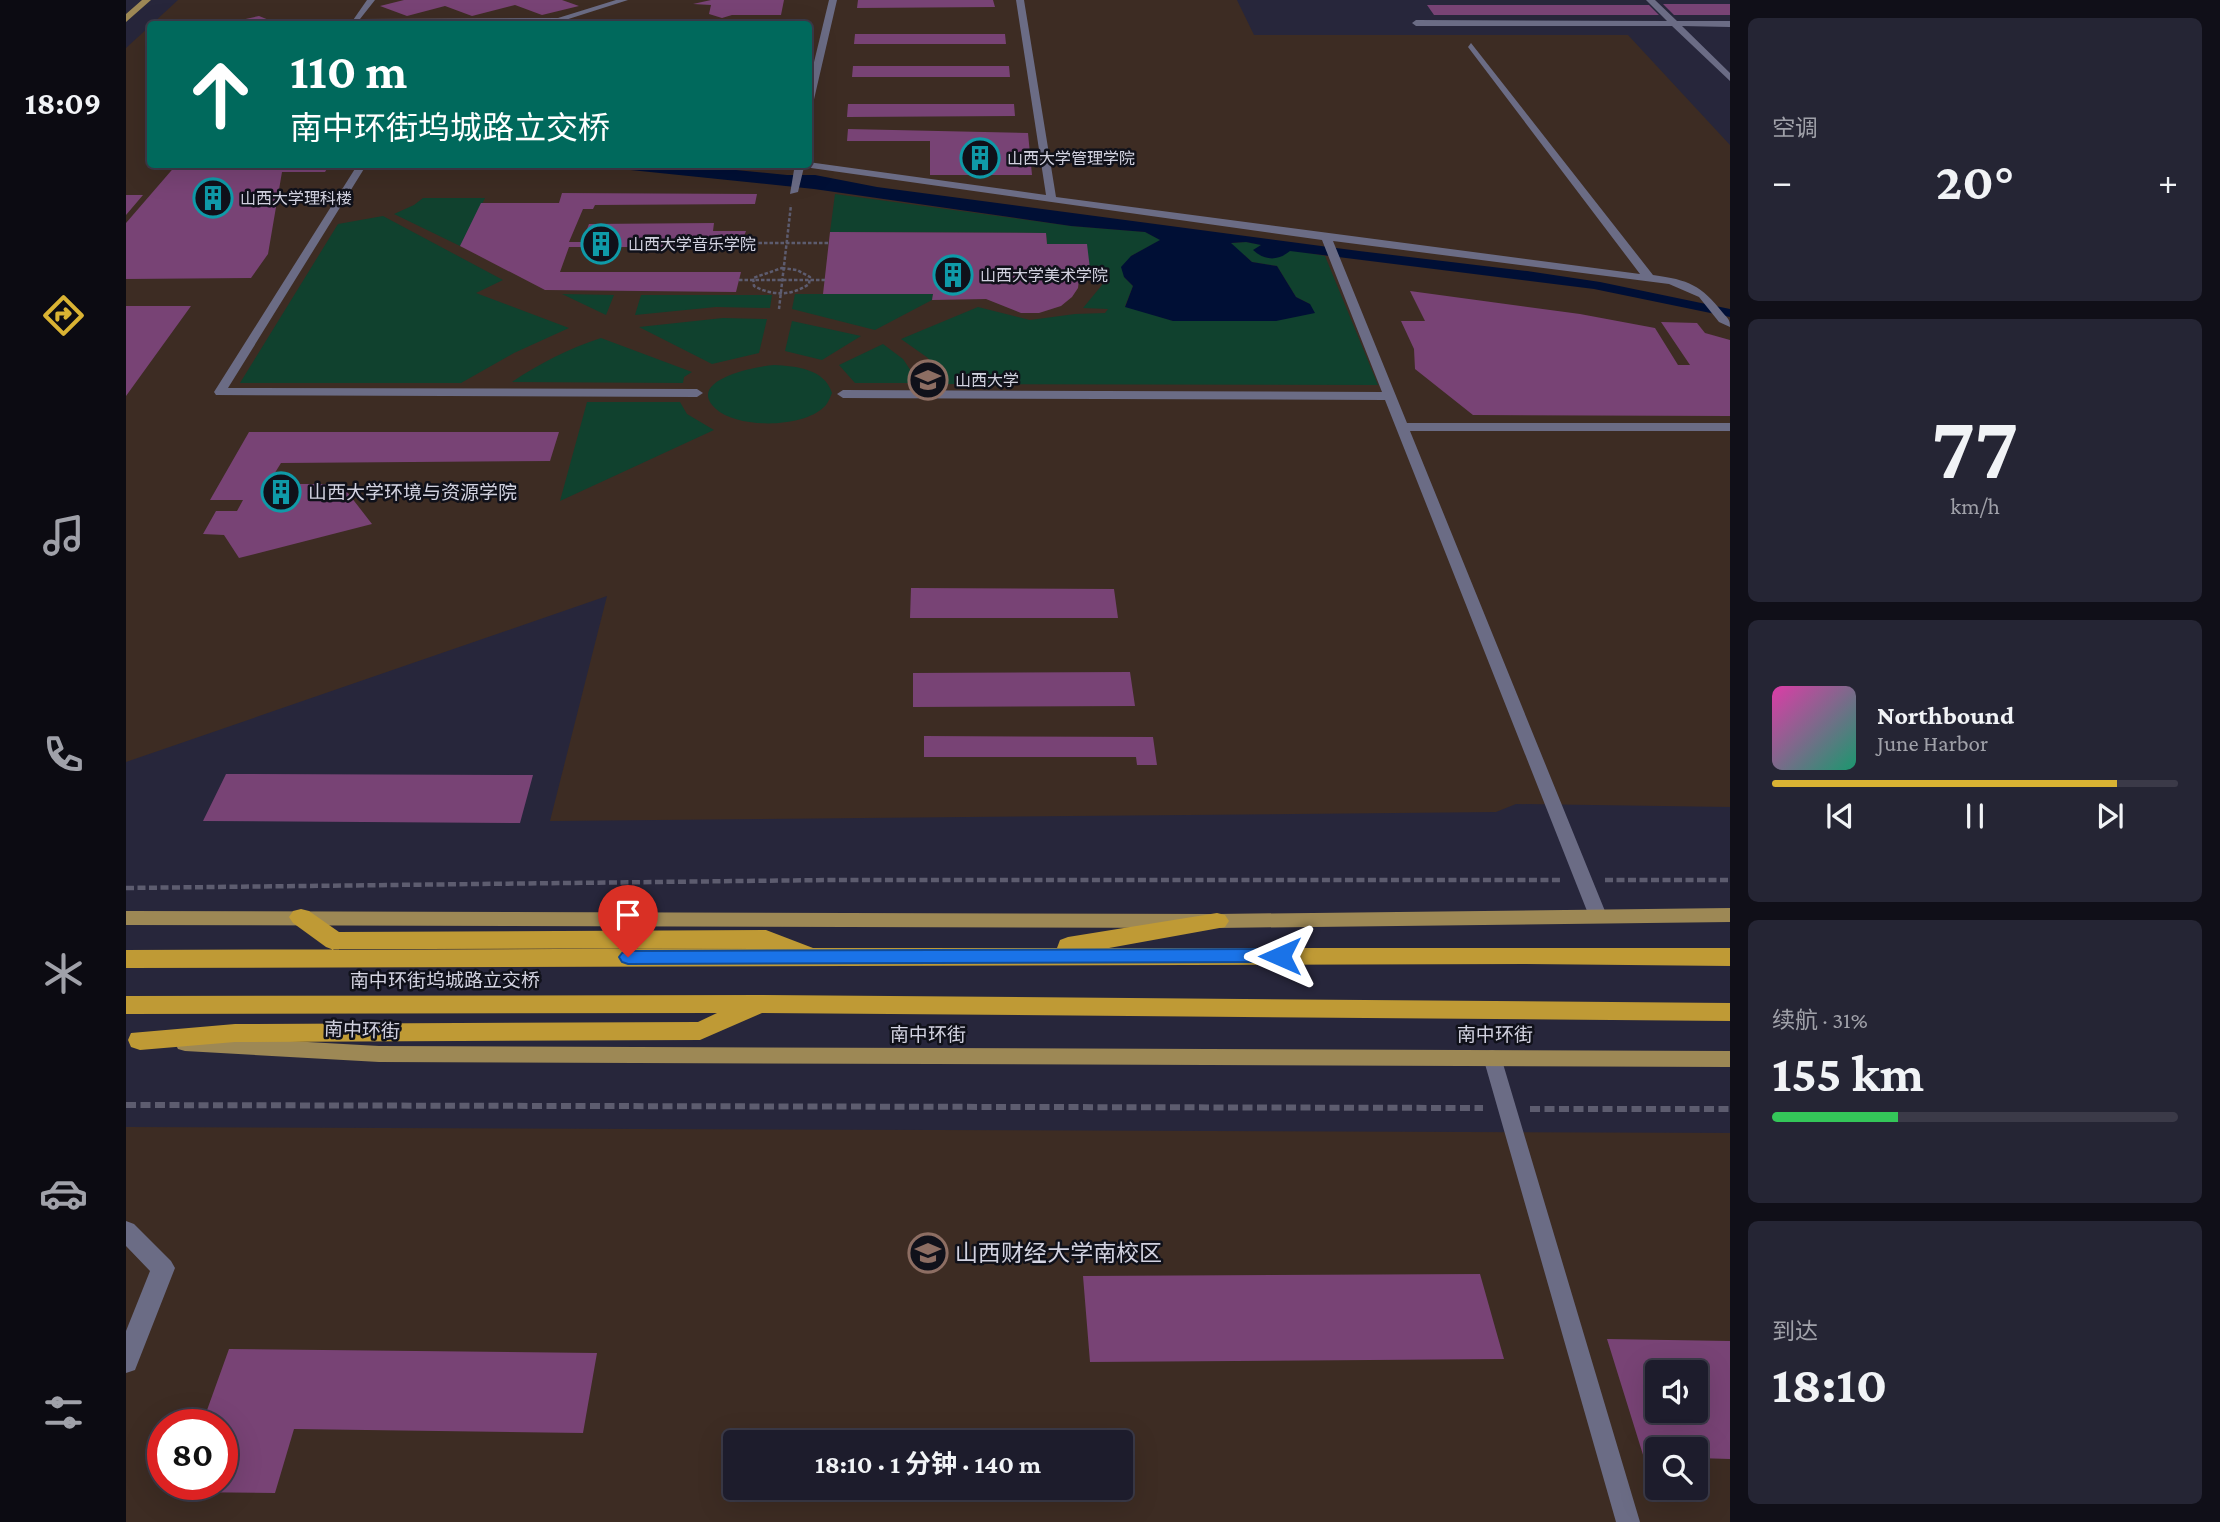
<!DOCTYPE html>
<html lang="zh">
<meta charset="utf-8">
<style>
body{margin:0;font-family:"Crimson Pro","Noto Sans SC",serif;background:#252534;color:#f1f3f6;height:100vh;display:flex;flex-direction:column;font-size:26px;white-space:nowrap}
*{box-sizing:border-box;margin:0}
p{font-size:23px;color:#a0a1a9}
.icon{flex:none;width:38px;height:38px;fill:none;stroke:currentColor;stroke-width:2;stroke-linecap:round;stroke-linejoin:round}
.map{position:relative;flex:1;overflow:hidden}
.side{display:flex;flex-direction:column;gap:18px;padding:18px;background:#100f18;width:490px}
.side>*{flex:none}
.guide{position:absolute;left:21px;top:21px;width:665px;height:147px;border-radius:7px;box-shadow:0 7px 28px #0002,0 0 0 2px #3b3a48;background:#00695c;color:#fff;overflow:hidden}
.controls{position:absolute;left:1519px;top:1360px;display:grid;gap:14px}
.controls a{display:grid;place-items:center;width:63px;height:63px;border-radius:7px;background:#1d1c2c;box-shadow:0 7px 28px #0002,0 0 0 2px #3b3a48;font-size:35px}
.speed{position:absolute;left:21px;top:1409px;display:flex;gap:14px;font-size:35px;font-weight:700;text-align:center}
.speed>*{display:grid;place-content:center;width:91px;height:91px;border-radius:50%;background:#1d1c2c;box-shadow:0 7px 28px #0002,0 0 0 2px #3b3a48;line-height:1}
.speed .limit{border:10px solid #d22;background:#fff;color:#111}
.pin{position:absolute;display:grid;place-items:center;width:60px;height:60px;color:#fff;margin:-72px -30px;border-radius:50% 50% 50% 0;rotate:-45deg;box-shadow:0 0 7px #0007}
.pin .icon{rotate:45deg}
.me{position:absolute;width:77px;margin:-38px;rotate:270deg;stroke-linejoin:round;filter:drop-shadow(0 0 5px #0008)}
.turn{display:flex;align-items:center;gap:24px;height:147px;padding:0 28px;font-size:32px}
.turn .icon{width:91px;height:91px;stroke-width:2.5}
.turn b{display:block;font-size:49px;line-height:60px}
.big{font-size:52px;font-weight:700;line-height:1.1}
.side .widget{flex:1;display:flex;flex-direction:column;justify-content:center;gap:10px;min-width:0;padding:0 24px;border-radius:10px;background:#252534}
.side .dial{align-items:center;gap:0}
.dial b{font-size:91px;line-height:1}
.song{display:flex;align-items:center;gap:21px}
.cover{width:84px;height:84px;border-radius:10px;background:linear-gradient(135deg,hsl(320 70% 55%),hsl(160 70% 35%))}
.played{height:7px;border-radius:4px;background:linear-gradient(90deg,#dab333 85%,#3b3a48 85%)}
.keys{display:flex;justify-content:space-around;direction:ltr}
.heat{display:flex;justify-content:space-between;align-items:center;font-size:38px;direction:ltr}
.charge{height:10px;border-radius:5px;background:linear-gradient(90deg,#34c759 31%,#3b3a48 0)}
.trip{position:absolute;left:597px;top:1430px;width:410px;height:70px;border-radius:7px;background:#1d1c2c;box-shadow:0 7px 28px #0002,0 0 0 2px #3b3a48;font-weight:700;line-height:70px;text-align:center}
main{display:flex;flex:1;min-height:0}
.tabs{display:flex;flex-direction:column;width:126px;justify-content:space-around;align-items:center;background:#0c0b12;color:#a0a1a9}
.tabs .icon{width:49px;height:49px}
.tabs .active{color:#dab333}
.tabs b{font-size:32px;color:#f1f3f6}
.map>svg:first-child{display:block}
.education{fill:#3d2c23;fill-rule:evenodd}
.green{fill:#10412e}
.water{fill:#000f35}
.building{fill:#784375;fill-rule:evenodd}
.lines{fill:none;stroke-linecap:round;stroke-linejoin:round}
.path-far2{stroke:#5d5c6f;stroke-width:2.5;stroke-dasharray:3.5 2;stroke-linecap:butt}
.path-far1{stroke:#5d5c6f;stroke-width:4.5;stroke-dasharray:8 3.5;stroke-linecap:butt}
.path{stroke:#5d5c6f;stroke-width:6;stroke-dasharray:10 4.5;stroke-linecap:butt}
.lane{fill:#6b6c85;fill-rule:evenodd}
.street{fill:#6b6c85;fill-rule:evenodd}
.primary{fill:#9d8855;fill-rule:evenodd}
.highway{fill:#bf9a35;fill-rule:evenodd}
.route{fill:#1a73e8;stroke:#114b97;stroke-width:2}
.labels{text-anchor:middle;dominant-baseline:central;stroke-width:5;stroke-linejoin:round;paint-order:stroke}
.far-poi-label{font-size:16px;fill:#d2d2e0;stroke:#10111a;text-anchor:start}
.poi-label{font-size:19px;fill:#d2d2e0;stroke:#10111a;text-anchor:start}
.street-label{font-size:19px;fill:#d2d2e0;stroke:#10111a}
.near-poi-label{font-size:23px;fill:#d2d2e0;stroke:#10111a;text-anchor:start}
</style>
<main>
<nav class="tabs">
<b>18:09</b>
<svg class="icon active" aria-label="directions" viewBox="0 0 24 24"><path d="M12 3l9 9-9 9-9-9zM9 14v-3h6M13 9l2 2-2 2"/></svg>
<svg class="icon" aria-label="music" viewBox="0 0 24 24"><path d="M9 18V5l10-2v13"/><circle cx="6" cy="18" r="3"/><circle cx="16" cy="16" r="3"/></svg>
<svg class="icon" aria-label="phone" viewBox="0 0 24 24"><path d="M5 4h4l2 5-3 2q2 4 5 5l2-3 5 2v4C11 20 4 13 5 4z"/></svg>
<svg class="icon" aria-label="climate" viewBox="0 0 24 24"><path d="M12 3v18M4 7l16 10M4 17L20 7"/></svg>
<svg class="icon" aria-label="car" viewBox="0 0 24 24"><path d="M5 17H2v-5l4-1 3-4h7l3 4 3 1v5h-3M9 17h6M6 11h13"/><circle cx="7" cy="17" r="2"/><circle cx="17" cy="17" r="2"/></svg>
<svg class="icon" aria-label="filters" viewBox="0 0 24 24"><path d="M4 7h16M4 17h16"/><circle cx="9" cy="7" r="2"/><circle cx="15" cy="17" r="2"/></svg>
</nav>
<div class="map">
<svg width="1604" height="1522" viewBox="0 0 1604 1522">
<rect width="100%" height="100%" fill="#27263b"/>
<path class="education" d="M 52,0 L 1111,0 L 1128,35 L 1502,35 L 1604,145 L 1604,807 L 1390,804 L 1370,812 L 424,821 L 481,596 L 0,762 L 0,48 L 24,26 L 24,164 L 682,164 L 682,24 L 26,24 Z
M 0,1127 L 1604,1133 L 1604,1522 L 0,1522 ZM 1531,1372 L 1570,1372 L 1570,1410 L 1531,1410 ZM 37,1424 L 96,1424 L 96,1484 L 37,1484 ZM 609,1442 L 994,1442 L 994,1488 L 609,1488 ZM 1531,1449 L 1570,1449 L 1570,1488 L 1531,1488 Z"/>
<path class="green" d="M 709,194 L 945,226 L 1019,232 L 1035,240 L 1005,256 L 998,277 L 1007,286 L 999,306 L 1048,321 L 1130,321 L 1184,304 L 1170,297 L 1151,266 L 1126,262 C 1119,254 1110,251 1105,243 L 1120,242 L 1199,256 L 1252,385 L 816,384 L 802,358 L 775,339 L 852,307 L 904,320 L 949,314 L 979,313 L 982,309 L 957,308 L 976,285 L 976,269 L 964,269 L 921,244 L 920,233 L 704,232 Z
M 297,198 L 359,198 L 334,246 L 268,214 L 288,205 Z
M 257,216 L 377,280 L 350,293 L 443,328 L 388,353 L 335,383 L 114,383 L 212,224 Z
M 436,294 L 488,295 L 480,315 Z
M 669,294 L 807,294 L 806,300 L 749,330 L 666,309 Z
M 515,295 L 646,295 L 644,308 L 590,307 L 509,315 Z
M 597,318 L 641,319 L 633,353 L 586,364 L 513,327 Z
M 666,321 L 735,336 L 696,360 L 659,351 Z
M 475,338 L 566,372 L 558,377 L 557,383 L 386,382 C 414,363 442,349 475,338 Z
M 757,344 L 777,359 L 793,383 L 729,383 L 713,365 Z
M 648,365 C 670,366 699,369 706,393 C 704,397 702,404 698,407 C 677,428 612,429 590,409 C 558,380 631,366 648,365 Z
M 461,402 L 554,402 L 561,414 L 588,430 L 434,501 Z"/>
<path class="water" d="M 456,165 L 559,165 L 661,175 L 689,175 L 751,187 L 1233,251 L 1401,271 L 1474,282 L 1604,309 L 1604,317 L 1468,289 L 1164,251 C 1152,261 1139,261 1127,250 L 1135,245 L 1120,242 L 1105,243 L 1126,262 L 1151,266 L 1170,297 L 1184,304 L 1189,313 L 1150,321 L 1047,321 L 999,307 L 1007,286 L 998,277 L 995,267 L 1005,256 L 1034,240 L 1019,232 L 945,226 L 688,189 Z"/>
<path class="building" d="M 278,0 L 436,0 L 453,6 L 416,15 L 389,5 L 346,16 L 319,6 L 281,16 L 254,6 Z
M 585,0 L 658,0 L 655,15 L 606,15 L 596,18 L 583,14 L 585,5 L 567,4 Z
M 732,0 L 867,0 L 869,7 L 731,8 Z
M 1537,4 L 1604,4 L 1604,15 L 1548,15 Z
M 1301,5 L 1523,5 L 1533,15 L 1308,15 Z
M 133,16 L 153,24 L 101,24 L 101,23 Z
M 729,34 L 879,34 L 880,44 L 728,44 Z
M 727,66 L 883,66 L 884,77 L 726,77 Z
M 722,104 L 888,104 L 889,116 L 721,117 Z
M 722,129 L 902,133 L 906,175 L 804,175 L 804,141 L 721,141 Z
M 51,164 L 204,164 L 199,172 L 156,172 L 142,254 L 125,278 L 0,279 L 0,223 Z
M 436,193 L 631,194 L 629,204 L 469,205 L 467,209 L 457,209 L 443,242 L 456,242 L 463,224 L 588,223 L 587,231 L 620,231 L 614,247 L 443,247 L 434,272 L 615,272 L 610,292 L 419,290 L 334,246 L 355,203 L 433,203 Z
M 0,195 L 17,195 L 0,215 Z
M 704,232 L 920,233 L 921,244 L 961,244 L 964,269 L 954,271 L 952,288 L 946,297 L 935,306 L 913,313 L 895,313 L 860,299 L 806,300 L 807,294 L 697,294 Z
M 1284,291 L 1454,314 L 1529,328 L 1552,365 L 1564,365 L 1535,322 L 1571,323 L 1579,333 L 1604,340 L 1604,416 L 1347,415 L 1289,369 L 1288,349 L 1275,321 L 1299,321 Z
M 0,306 L 65,306 L 0,396 Z
M 123,432 L 433,432 L 424,461 L 155,463 L 142,484 L 215,484 L 246,524 L 113,558 L 98,535 L 77,534 L 90,511 L 111,511 L 117,500 L 84,500 Z
M 785,588 L 988,589 L 992,618 L 784,618 Z
M 1004,672 L 1009,706 L 787,707 L 787,673 Z
M 798,736 L 1027,737 L 1031,765 L 1011,765 L 1010,757 L 798,757 Z
M 100,774 L 407,775 L 394,823 L 77,821 Z
M 1354,1274 L 1378,1359 L 964,1362 L 957,1276 Z
M 1481,1339 L 1604,1341 L 1604,1459 L 1570,1458 L 1570,1449 L 1531,1449 L 1531,1458 L 1518,1458 ZM 1531,1372 L 1570,1372 L 1570,1410 L 1531,1410 Z
M 103,1349 L 471,1353 L 457,1433 L 168,1429 L 149,1493 L 52,1492 L 54,1484 L 96,1484 L 96,1424 L 76,1424 Z"/>
<g class="lines">
<path class="path-far2" d="M 616,243 L 702,243
M 656,268 L 671,270 L 684,277 L 683,284 C 666,296 646,296 628,286 L 627,278 Z
M 613,280 L 699,280
M 653,309 L 665,205"/>
<path class="path-far1" d="M 1479,880 L 1604,880
M 0,888 L 705,880 L 1435,880"/>
<path class="path" d="M 0,1105 L 1357,1108
M 1404,1109 L 1604,1109"/>
<path class="lane" d="M 241,0 L 249,0 L 234,19 L 432,18 L 490,0 L 502,0 L 433,22 L 225,23 Z
M 703,0 L 711,0 L 686,108 L 682,111 L 682,87 Z
M 890,0 L 898,0 L 930,197 L 1514,274 L 1342,47 L 1345,43 L 1527,275 C 1563,280 1575,285 1597,313 C 1602,319 1604,319 1604,327 L 1593,322 L 1573,297 L 1543,284 L 1207,241 L 1281,423 L 1604,423 L 1604,431 L 1284,431 L 1481,916 L 1478,920 L 1466,920 L 1463,916 L 1259,400 L 717,398 L 711,394 L 717,390 L 1256,392 L 1196,240 L 678,167 L 672,192 L 664,194 L 669,164 L 682,164 L 682,162 L 920,195 Z
M 232,164 L 241,164 L 102,388 L 571,389 L 577,393 L 571,397 L 90,395 L 88,392 Z
M 1366,1050 L 1373,1052 L 1375,1057 L 1514,1522 L 1490,1522 L 1357,1057 L 1359,1052 Z"/>
<path class="street" d="M 1520,0 L 1529,0 L 1551,21 L 1604,21 L 1604,27 L 1556,26 L 1604,73 L 1604,81 L 1546,26 L 1290,26 L 1286,23 L 1290,20 L 1541,21 Z
M 0,1221 L 8,1224 L 45,1261 L 49,1268 L 9,1370 L 0,1373 L 0,1331 L 24,1271 L 0,1246 Z"/>
<path class="primary" d="M 16,0 L 25,0 L 0,22 L 0,14 Z
M 1604,908 L 1604,922 L 1091,928 L 0,925 L 0,911 L 1091,914 Z
M 59,1035 L 253,1046 L 1604,1051 L 1604,1067 L 253,1062 L 59,1051 L 52,1049 L 49,1043 L 52,1037 Z"/>
<path class="highway" d="M 175,909 L 183,911 L 213,932 L 640,930 L 687,948 L 931,948 L 934,940 L 942,937 L 1091,913 L 1099,915 L 1103,921 L 1099,927 L 983,948 L 1604,948 L 1604,966 L 1400,964 L 0,968 L 0,950 L 643,948 L 208,950 L 200,947 L 167,923 L 163,917 L 167,911 Z
M 638,995 L 1604,1003 L 1604,1021 L 636,1013 L 574,1040 L 109,1042 L 14,1050 L 5,1047 L 2,1040 L 5,1033 L 109,1024 L 572,1022 L 591,1013 L 0,1014 L 0,996 Z"/>
</g>
<path class="route" d="M 1154,949 L 1160,951 L 1163,956 L 1160,960 L 1154,962 L 502,964 L 496,962 L 493,957 L 496,953 L 502,951 Z"/>
<defs>
<g id="building-ring" transform="scale(2.0125)"><circle r="9.5" fill="#10111a" stroke="#0f9aa8" stroke-width="1.5"/><path d="M-4-6H4V6H1V3H-1V6H-4ZM-2.5-4.3h1.7v1.8h-1.7ZM.8-4.3h1.7v1.8H.8ZM-2.5-1h1.7V.8h-1.7ZM.8-1h1.7V.8H.8Z" fill="#0f9aa8"/></g>
<g id="university-ring" transform="scale(2.0125)"><circle r="9.5" fill="#10111a" stroke="#8d6e63" stroke-width="1.5"/><path d="M0-5L7-2L0 1L-7-2ZM-4 1L0 2.5L4 1V4Q0 6-4 4Z" fill="#8d6e63"/></g>
</defs>
<g fill-rule="evenodd">
<use href="#building-ring" x="854" y="158"/>
<use href="#building-ring" x="87" y="198"/>
<use href="#building-ring" x="475" y="244"/>
<use href="#building-ring" x="827" y="275"/>
<use href="#university-ring" x="802" y="380"/>
<use href="#building-ring" x="155" y="492"/>
<use href="#university-ring" x="802" y="1253"/>
</g>
<g class="labels">
<g class="far-poi-label">
<text x="881" y="158">山西大学管理学院</text>
<text x="114" y="198">山西大学理科楼</text>
<text x="502" y="244">山西大学音乐学院</text>
<text x="854" y="275">山西大学美术学院</text>
<text x="829" y="380">山西大学</text>
</g>
<g class="poi-label">
<text x="182" y="492">山西大学环境与资源学院</text>
</g>
<g class="street-label">
<text x="319" y="980">南中环街坞城路立交桥</text>
<text transform="translate(236 1030) rotate(2)">南中环街</text>
<text x="802" y="1034">南中环街</text>
<text x="1369" y="1034">南中环街</text>
</g>
<g class="near-poi-label">
<text x="829" y="1253">山西财经大学南校区</text>
</g>
</g>
</svg>
<div class="controls">
<a><svg class="icon" aria-label="sound" viewBox="0 0 24 24"><path d="M4 9h4l5-4v14l-5-4H4zM17 9q2 3 0 6"/></svg></a>
<a><svg class="icon" aria-label="search" viewBox="0 0 24 24"><circle cx="10" cy="10" r="6"/><path d="M15 15l6 6"/></svg></a>
</div>
<div class="speed"><div class="limit">80</div></div>
<div class="pin" style="left:502px;top:957px;background:#d93025"><svg class="icon" aria-label="arrive" viewBox="0 0 24 24"><path d="M6 21V4h12l-3 4 3 4H6"/></svg></div>
<svg class="me" style="left:1154px;top:956px" viewBox="-20 -20 40 40"><path d="M0-17L14 15 0 8-14 15z" fill="#1a73e8" stroke="#fff" stroke-width="4"/></svg>
<div class="trip">18:10 · 1 分钟 · 140 m</div>
<div class="guide">
<div class="turn"><svg class="icon" aria-label="ahead" viewBox="0 0 24 24"><path d="M12 20V5M6 11l6-6 6 6"/></svg><div><b>110 m</b>南中环街坞城路立交桥</div></div>
</div>
</div>
<section class="side">
<div class="widget"><p>空调</p>
<div class="heat"><a>−</a><b class="big">20°</b><a>+</a></div>
</div>
<div class="widget dial"><b>77</b><p>km/h</p></div>
<div class="widget">
<div class="song"><i class="cover"></i><div><b>Northbound</b><p>June Harbor</p></div></div>
<div class="played"></div>
<div class="keys"><svg class="icon" aria-label="previous" viewBox="0 0 24 24"><path d="M18 5L8 12l10 7zM5 5v14"/></svg><svg class="icon" aria-label="pause" viewBox="0 0 24 24"><path d="M8 5v14M16 5v14"/></svg><svg class="icon" aria-label="next" viewBox="0 0 24 24"><path d="M6 5l10 7-10 7zM19 5v14"/></svg></div>
</div>
<div class="widget"><p>续航 · 31%</p><b class="big">155 km</b><div class="charge"></div></div>
<div class="widget"><p>到达</p><b class="big">18:10</b></div>
</section>
</main>
